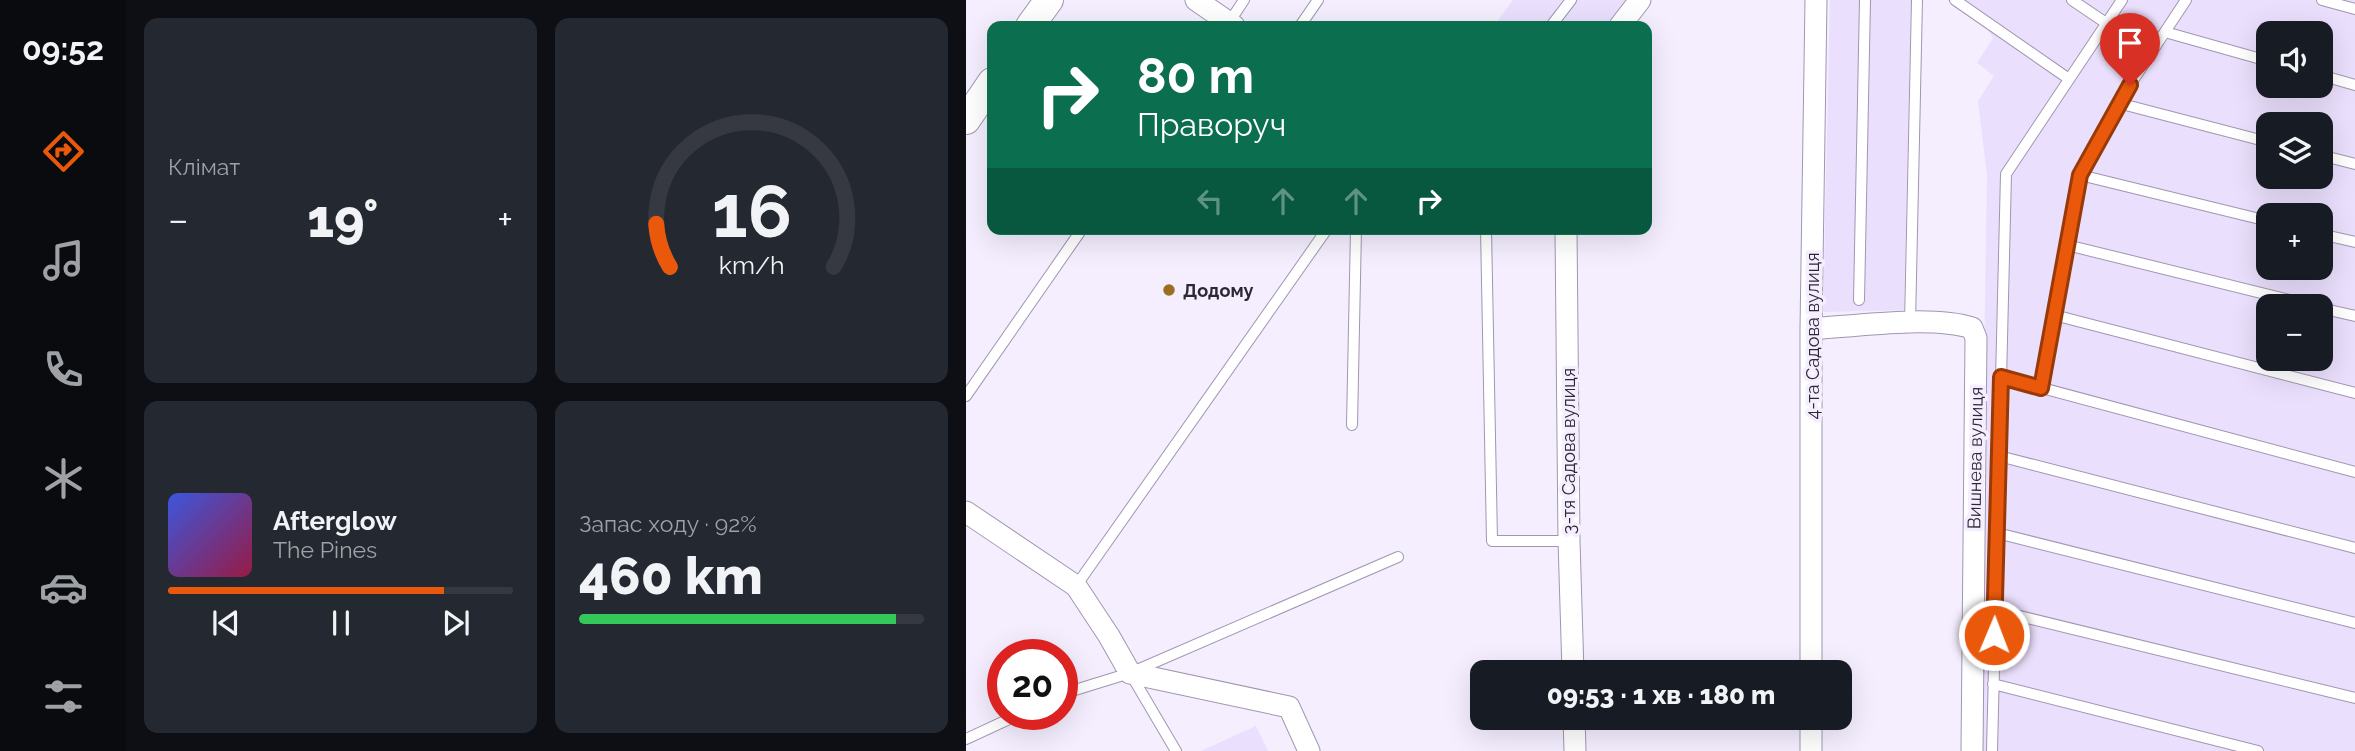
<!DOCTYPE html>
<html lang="uk">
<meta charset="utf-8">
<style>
body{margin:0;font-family:Raleway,sans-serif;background:#242831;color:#f1f3f6;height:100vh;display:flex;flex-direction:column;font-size:26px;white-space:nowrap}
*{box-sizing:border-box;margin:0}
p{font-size:23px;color:#9ea1a6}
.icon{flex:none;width:38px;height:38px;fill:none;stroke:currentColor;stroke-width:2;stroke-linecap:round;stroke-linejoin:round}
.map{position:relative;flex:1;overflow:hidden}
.drawer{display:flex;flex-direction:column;gap:18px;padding:18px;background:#0d0f14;width:840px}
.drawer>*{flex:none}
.hud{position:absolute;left:21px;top:21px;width:665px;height:214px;border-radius:14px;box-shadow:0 7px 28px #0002;background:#0b6e4f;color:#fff;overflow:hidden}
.fabs{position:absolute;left:1290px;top:21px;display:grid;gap:14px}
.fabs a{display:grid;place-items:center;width:77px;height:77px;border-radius:14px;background:#171b24;box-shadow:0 7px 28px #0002;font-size:35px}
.speed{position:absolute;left:21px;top:639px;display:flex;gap:14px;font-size:35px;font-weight:700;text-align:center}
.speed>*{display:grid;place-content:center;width:91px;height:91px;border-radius:50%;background:#171b24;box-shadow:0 7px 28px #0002;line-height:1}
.speed .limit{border:10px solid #d22;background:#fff;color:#111}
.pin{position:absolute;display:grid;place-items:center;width:60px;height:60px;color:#fff;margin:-72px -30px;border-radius:50% 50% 50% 0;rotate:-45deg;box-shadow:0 0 7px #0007}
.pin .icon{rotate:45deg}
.me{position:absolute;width:77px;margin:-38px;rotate:1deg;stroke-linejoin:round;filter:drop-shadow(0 0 5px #0008)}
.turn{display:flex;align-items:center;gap:24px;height:147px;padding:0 35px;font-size:32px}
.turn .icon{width:91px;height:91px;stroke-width:2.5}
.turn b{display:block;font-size:49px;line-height:60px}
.lanes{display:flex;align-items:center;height:66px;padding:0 35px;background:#0003;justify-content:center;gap:35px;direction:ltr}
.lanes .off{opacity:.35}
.big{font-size:52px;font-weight:800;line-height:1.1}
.drawer .card{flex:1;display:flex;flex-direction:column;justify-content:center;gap:10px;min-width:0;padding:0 24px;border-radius:14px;background:#242831}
.drawer .dial{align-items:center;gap:0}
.dial svg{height:182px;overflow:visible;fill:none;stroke:#363941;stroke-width:7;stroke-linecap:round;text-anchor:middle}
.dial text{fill:#f1f3f6;stroke:none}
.song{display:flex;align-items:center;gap:21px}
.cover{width:84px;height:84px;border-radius:10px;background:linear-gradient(135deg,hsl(230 70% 55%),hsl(340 70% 35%))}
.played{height:7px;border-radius:4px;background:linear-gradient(90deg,#ea580c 80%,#363941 80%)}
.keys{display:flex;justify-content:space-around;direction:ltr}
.heat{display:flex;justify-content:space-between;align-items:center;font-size:38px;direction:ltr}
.charge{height:10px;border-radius:5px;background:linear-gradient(90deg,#34c759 92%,#363941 0)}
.drawer .tiles{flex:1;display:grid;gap:18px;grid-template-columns:repeat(2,1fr)}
.trip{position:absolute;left:504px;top:660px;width:382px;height:70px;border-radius:14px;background:#171b24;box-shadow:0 7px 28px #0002;font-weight:800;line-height:70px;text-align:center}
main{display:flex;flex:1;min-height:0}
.menu{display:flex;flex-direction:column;width:126px;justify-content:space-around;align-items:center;background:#090b0e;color:#9ea1a6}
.menu .icon{width:49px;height:49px}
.menu .active{color:#ea580c}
.menu b{font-size:32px;color:#f1f3f6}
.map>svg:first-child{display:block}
.built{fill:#eadffc;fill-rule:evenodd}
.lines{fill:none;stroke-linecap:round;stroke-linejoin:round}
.lane-casing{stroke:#a196b1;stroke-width:12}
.street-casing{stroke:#a196b1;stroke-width:23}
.secondary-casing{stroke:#a196b1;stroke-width:30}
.lane{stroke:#fff;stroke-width:10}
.street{stroke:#fff;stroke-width:21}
.secondary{stroke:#fff;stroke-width:28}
.route-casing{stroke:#983908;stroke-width:18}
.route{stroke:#ea580c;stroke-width:12}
.poi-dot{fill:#9d6d21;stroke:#f4eeff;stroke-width:2.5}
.labels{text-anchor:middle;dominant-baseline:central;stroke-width:7;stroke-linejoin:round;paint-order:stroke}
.poi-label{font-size:18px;font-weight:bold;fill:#2c2732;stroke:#f4eeff;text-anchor:start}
.street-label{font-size:18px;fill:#2c2732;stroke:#f4eeff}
</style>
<main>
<nav class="menu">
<b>09:52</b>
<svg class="icon active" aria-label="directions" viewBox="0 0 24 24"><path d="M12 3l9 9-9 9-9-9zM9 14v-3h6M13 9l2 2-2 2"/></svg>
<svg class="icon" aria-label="music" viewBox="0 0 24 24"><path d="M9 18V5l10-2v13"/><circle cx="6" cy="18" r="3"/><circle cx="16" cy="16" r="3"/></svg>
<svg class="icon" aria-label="phone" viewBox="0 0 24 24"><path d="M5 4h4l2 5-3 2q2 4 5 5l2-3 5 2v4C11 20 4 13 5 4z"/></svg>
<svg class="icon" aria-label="climate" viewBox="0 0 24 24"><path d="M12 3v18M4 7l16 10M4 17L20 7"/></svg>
<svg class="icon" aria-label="car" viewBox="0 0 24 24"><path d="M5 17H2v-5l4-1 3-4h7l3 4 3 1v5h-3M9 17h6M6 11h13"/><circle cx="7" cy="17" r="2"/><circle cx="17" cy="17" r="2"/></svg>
<svg class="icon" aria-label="filters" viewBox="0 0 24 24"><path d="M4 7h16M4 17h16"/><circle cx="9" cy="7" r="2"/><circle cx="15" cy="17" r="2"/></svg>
</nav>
<section class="drawer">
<div class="tiles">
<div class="card"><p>Клімат</p>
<div class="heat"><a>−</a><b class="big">19°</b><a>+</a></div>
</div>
<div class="card dial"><svg viewBox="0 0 100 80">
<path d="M14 69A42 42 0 1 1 86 69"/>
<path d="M14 69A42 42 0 0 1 8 50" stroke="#ea580c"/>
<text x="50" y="56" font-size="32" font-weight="700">16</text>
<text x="50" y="72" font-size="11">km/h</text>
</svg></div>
<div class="card">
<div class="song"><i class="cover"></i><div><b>Afterglow</b><p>The Pines</p></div></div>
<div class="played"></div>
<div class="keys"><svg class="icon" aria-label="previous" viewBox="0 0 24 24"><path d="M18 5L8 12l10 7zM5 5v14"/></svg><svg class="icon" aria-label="pause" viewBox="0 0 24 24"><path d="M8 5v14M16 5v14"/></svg><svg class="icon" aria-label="next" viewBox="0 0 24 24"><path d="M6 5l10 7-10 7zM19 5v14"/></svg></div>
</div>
<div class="card"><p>Запас ходу · 92%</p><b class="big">460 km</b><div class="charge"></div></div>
</div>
</section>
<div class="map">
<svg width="1389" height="751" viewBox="0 0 1389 751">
<rect width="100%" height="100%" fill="#f4eeff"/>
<path class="built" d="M 547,0 L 661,0 L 641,26 L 528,26 Z
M 864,0 L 945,0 L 938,310 L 857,312 Z
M 981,0 L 1389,0 L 1389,751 L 1012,751 L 1021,175 L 1012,101 L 1028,76 L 1011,63 L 1027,38 L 1020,27 ZM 1302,33 L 1354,33 L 1354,86 L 1302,86 ZM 1302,124 L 1354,124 L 1354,177 L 1302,177 ZM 1302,215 L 1354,215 L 1354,268 L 1302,268 ZM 1302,306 L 1354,306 L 1354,359 L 1302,359 Z
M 290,726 L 302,751 L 235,751 Z"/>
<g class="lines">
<g class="lane-casing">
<path id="lane" d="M 989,0 L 1103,79
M 1106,0 L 1140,23
M 1356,0 L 1389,9
M 262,24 L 278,0
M 334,26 L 352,0
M 585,26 L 605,0
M 1199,32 L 1302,61
M 1354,75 L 1389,85
M 1152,103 L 1302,142
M 1354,155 L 1389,164
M 1114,175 L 1302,221
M 520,229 L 526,541 L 603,541
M 1354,234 L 1389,242
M 1101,245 L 1348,306
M 893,300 L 899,0
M 1354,308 L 1389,316
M 1088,315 L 1389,393
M 944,323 L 951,0
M 1035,377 L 1389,472
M 1075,388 L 1114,175 L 1152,103 L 1220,0
M 0,396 L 116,229
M 386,425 L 390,229
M 1033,456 L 1389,548
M 1031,533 L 1389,623
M 110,586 L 361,229
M 1029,610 L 1389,698
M 164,673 L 210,751
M 1027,684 L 1292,751
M 96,694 L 164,673 L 432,557
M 0,739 L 54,714
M 1026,751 L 1040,174 L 1156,0"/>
</g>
<g class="street-casing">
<path id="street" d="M 230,0 L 268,26
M 654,26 L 674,0
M 600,229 L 603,541 L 607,672
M 845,329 C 889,326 966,315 1006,328 L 1010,338 L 1006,751
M 0,512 L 110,586 L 143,636 L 164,673 L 323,707 L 343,751
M 845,672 L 845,329 L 850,0
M 608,718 L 609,751
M 845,751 L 845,718"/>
</g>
<g class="secondary-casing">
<path id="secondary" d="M 64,26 L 83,0
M 0,120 L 26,82"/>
</g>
<use href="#lane" class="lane"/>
<use href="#street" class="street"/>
<use href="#secondary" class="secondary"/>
</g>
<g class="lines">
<g class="route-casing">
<path id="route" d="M 1028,635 L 1035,377 L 1075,388 L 1114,175 L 1164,85"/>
</g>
<use href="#route" class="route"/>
</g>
<circle class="poi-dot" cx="203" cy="290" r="7"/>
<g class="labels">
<g class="poi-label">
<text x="217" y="290">Додому</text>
</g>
<g class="street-label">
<text transform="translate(846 336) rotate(-90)">4-та Садова вулиця</text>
<text transform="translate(602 451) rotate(-90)">3-тя Садова вулиця</text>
<text transform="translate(1009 458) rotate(-89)">Вишнева вулиця</text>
</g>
</g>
</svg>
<div class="fabs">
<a><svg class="icon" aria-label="sound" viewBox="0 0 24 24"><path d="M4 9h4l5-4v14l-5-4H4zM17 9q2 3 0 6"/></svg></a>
<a><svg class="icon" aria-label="layers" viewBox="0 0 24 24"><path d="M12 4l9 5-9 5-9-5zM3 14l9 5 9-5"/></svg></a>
<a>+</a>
<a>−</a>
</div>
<div class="speed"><div class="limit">20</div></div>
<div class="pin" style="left:1164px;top:85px;background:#d93025"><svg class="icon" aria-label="arrive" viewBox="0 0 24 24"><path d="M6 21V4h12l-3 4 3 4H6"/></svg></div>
<svg class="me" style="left:1028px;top:635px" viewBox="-20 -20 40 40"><circle r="17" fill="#ea580c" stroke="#fff" stroke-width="3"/><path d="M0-11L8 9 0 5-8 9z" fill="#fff"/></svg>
<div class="trip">09:53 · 1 хв · 180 m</div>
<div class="hud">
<div class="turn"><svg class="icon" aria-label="right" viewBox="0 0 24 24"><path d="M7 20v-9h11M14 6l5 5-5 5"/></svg><div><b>80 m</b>Праворуч</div></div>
<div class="lanes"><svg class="icon off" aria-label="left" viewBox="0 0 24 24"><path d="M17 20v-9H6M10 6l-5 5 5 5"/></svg><svg class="icon off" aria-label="ahead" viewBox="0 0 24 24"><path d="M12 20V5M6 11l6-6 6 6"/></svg><svg class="icon off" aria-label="ahead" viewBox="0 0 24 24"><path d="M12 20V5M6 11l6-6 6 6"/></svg><svg class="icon" aria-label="right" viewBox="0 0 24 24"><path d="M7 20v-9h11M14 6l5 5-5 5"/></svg></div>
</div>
</div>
</main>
